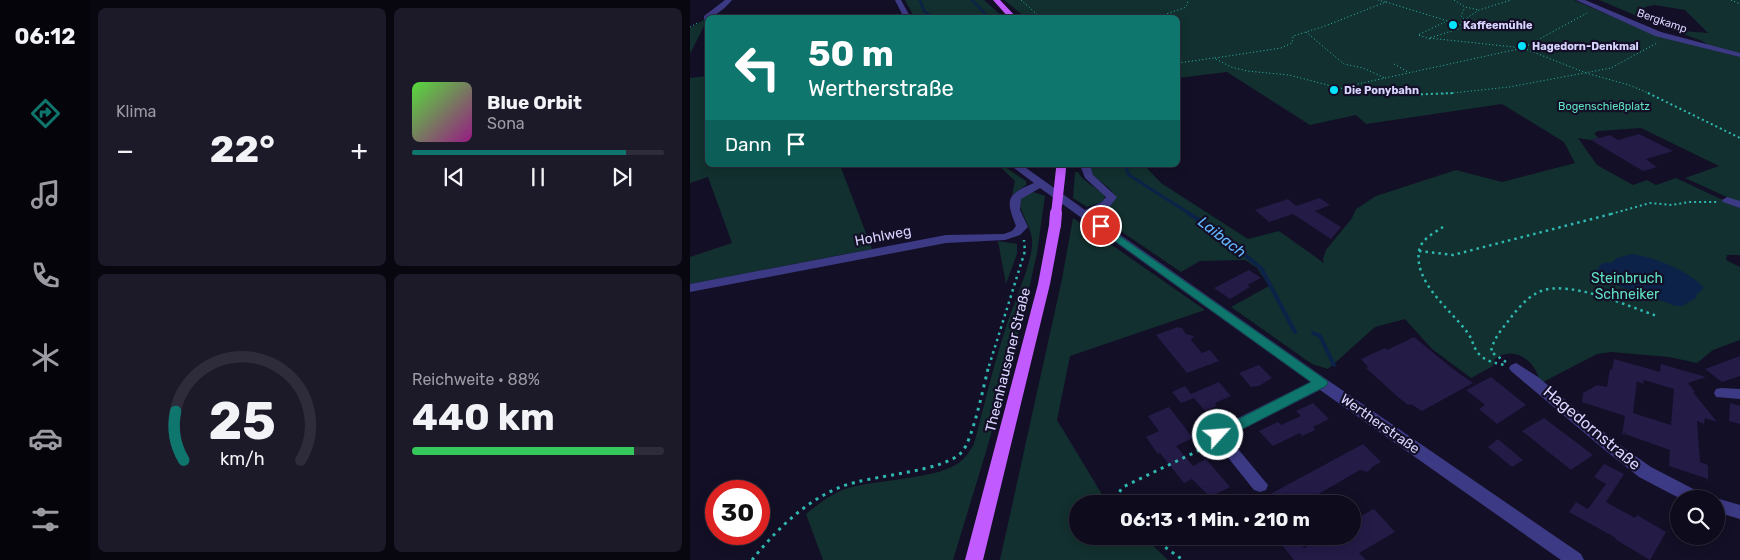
<!DOCTYPE html>
<html lang="de">
<meta charset="utf-8">
<style>
body{margin:0;font-family:Rubik,sans-serif;background:#1c1929;color:#f1f3f6;height:100vh;display:flex;flex-direction:column;font-size:19px;white-space:nowrap}
*{box-sizing:border-box;margin:0}
p{font-size:16px;color:#9b9ba3}
.icon{flex:none;width:28px;height:28px;fill:none;stroke:currentColor;stroke-width:2;stroke-linecap:round;stroke-linejoin:round}
.map{position:relative;flex:1;overflow:hidden}
.drawer{display:flex;flex-direction:column;gap:8px;padding:8px;background:#08060f;width:600px}
.drawer>*{flex:none}
.banner{position:absolute;left:15px;top:15px;width:475px;height:152px;border-radius:8px;box-shadow:0 2px 12px #0003,0 0 0 1px #2e2b3b;background:#0f766e;color:#fff;overflow:hidden}
.buttons{position:absolute;left:980px;top:490px;display:grid;gap:10px}
.buttons a{display:grid;place-items:center;width:55px;height:55px;border-radius:50%;background:#0e0b1c;box-shadow:0 2px 12px #0003,0 0 0 1px #2e2b3b;font-size:25px}
.speed{position:absolute;left:15px;top:480px;display:flex;gap:10px;font-size:25px;font-weight:700;text-align:center}
.speed>*{display:grid;place-content:center;width:65px;height:65px;border-radius:50%;background:#0e0b1c;box-shadow:0 2px 12px #0003,0 0 0 1px #2e2b3b;line-height:1}
.speed .limit{border:8px solid #d22;background:#fff;color:#111}
.pin{position:absolute;display:grid;place-items:center;width:42px;height:42px;color:#fff;margin:-21px;border:2px solid #fff;border-radius:50%;box-shadow:0 1px 5px #0007}
.me{position:absolute;width:55px;margin:-28px;rotate:64deg;stroke-linejoin:round;filter:drop-shadow(0 0 4px #0008)}
.turn{display:flex;align-items:center;gap:18px;height:105px;padding:0 20px;font-size:22px}
.turn .icon{width:65px;height:65px;stroke-width:2.5}
.turn b{display:block;font-size:35px;line-height:42px}
.then{display:flex;align-items:center;height:48px;padding:0 20px;background:#0003;gap:10px;font-size:19px}
.big{font-size:38px;font-weight:700;line-height:1.1}
.drawer .widget{flex:1;display:flex;flex-direction:column;justify-content:center;gap:8px;min-width:0;padding:0 18px;border-radius:8px;background:#1c1929}
.drawer .dial{align-items:center;gap:0}
.dial svg{height:130px;overflow:visible;fill:none;stroke:#2e2b3b;stroke-width:7;stroke-linecap:round;text-anchor:middle}
.dial text{fill:#f1f3f6;stroke:none}
.song{display:flex;align-items:center;gap:15px}
.cover{width:60px;height:60px;border-radius:8px;background:linear-gradient(135deg,hsl(110 70% 55%),hsl(310 70% 35%))}
.played{height:5px;border-radius:2px;background:linear-gradient(90deg,#0f766e 85%,#2e2b3b 85%)}
.keys{display:flex;justify-content:space-around;direction:ltr}
.heat{display:flex;justify-content:space-between;align-items:center;font-size:28px;direction:ltr}
.charge{height:8px;border-radius:4px;background:linear-gradient(90deg,#34c759 88%,#2e2b3b 0)}
.drawer .tiles{flex:1;display:grid;gap:8px;grid-template-columns:repeat(2,1fr)}
.trip{position:absolute;left:379px;top:495px;width:292px;height:50px;border-radius:25px;background:#0e0b1c;box-shadow:0 2px 12px #0003,0 0 0 1px #2e2b3b;font-weight:700;line-height:50px;text-align:center}
main{display:flex;flex:1;min-height:0}
.menu{display:flex;flex-direction:column;width:90px;justify-content:space-around;align-items:center;background:#06040b;color:#9b9ba3}
.menu .icon{width:35px;height:35px}
.menu .selected{color:#0f766e}
.menu b{font-size:22px;color:#f1f3f6}
.map>svg:first-child{display:block}
.green{fill:#12302f}
.water{fill:#0c2248}
.lines{fill:none;stroke-linecap:round;stroke-linejoin:round}
.stream-far2{stroke:#0c2248;stroke-width:2.5}
.stream-far1{stroke:#0c2248;stroke-width:3}
.stream{stroke:#0c2248;stroke-width:4}
.building{fill:#241b47;fill-rule:evenodd}
.path-far3{stroke:#2fb8b0;stroke-width:1;stroke-dasharray:1 2.5;stroke-linecap:butt}
.path-far2{stroke:#2fb8b0;stroke-width:2;stroke-dasharray:2 3;stroke-linecap:butt}
.path-far1{stroke:#2fb8b0;stroke-width:2.5;stroke-dasharray:2.5 4;stroke-linecap:butt}
.path{stroke:#2fb8b0;stroke-width:3;stroke-dasharray:3 5;stroke-linecap:butt}
.minor{fill:#3d3a85;fill-rule:evenodd}
.major{fill:#c25bff;fill-rule:evenodd}
.major-bridge-far1{stroke:#c25bff;stroke-width:10}
.major-bridge{stroke:#c25bff;stroke-width:12}
.route{fill:#0f766e;stroke:#0a4d48}
.poi-dot{fill:#00e5ff;stroke:#130f26;stroke-width:2}
.labels{text-anchor:middle;dominant-baseline:central;stroke-width:4.5;stroke-linejoin:round;paint-order:stroke}
.far-street-label{font-size:11px;fill:#d9d4ff;stroke:#130f26}
.far-poi-label{font-size:11px;font-weight:bold;fill:#d9d4ff;stroke:#130f26;text-anchor:start}
.far-park-label{font-size:11px;fill:#5fe0c0;stroke:#130f26}
.street-label{font-size:14px;fill:#d9d4ff;stroke:#130f26}
.park-label{font-size:14px;fill:#5fe0c0;stroke:#130f26}
.water-label{font-size:15px;font-style:italic;fill:#62b6ff;stroke:#130f26}
.near-street-label{font-size:16px;fill:#d9d4ff;stroke:#130f26}
</style>
<main>
<nav class="menu">
<b>06:12</b>
<svg class="icon selected" aria-label="directions" viewBox="0 0 24 24"><path d="M12 3l9 9-9 9-9-9zM9 14v-3h6M13 9l2 2-2 2"/></svg>
<svg class="icon" aria-label="music" viewBox="0 0 24 24"><path d="M9 18V5l10-2v13"/><circle cx="6" cy="18" r="3"/><circle cx="16" cy="16" r="3"/></svg>
<svg class="icon" aria-label="phone" viewBox="0 0 24 24"><path d="M5 4h4l2 5-3 2q2 4 5 5l2-3 5 2v4C11 20 4 13 5 4z"/></svg>
<svg class="icon" aria-label="climate" viewBox="0 0 24 24"><path d="M12 3v18M4 7l16 10M4 17L20 7"/></svg>
<svg class="icon" aria-label="car" viewBox="0 0 24 24"><path d="M5 17H2v-5l4-1 3-4h7l3 4 3 1v5h-3M9 17h6M6 11h13"/><circle cx="7" cy="17" r="2"/><circle cx="17" cy="17" r="2"/></svg>
<svg class="icon" aria-label="filters" viewBox="0 0 24 24"><path d="M4 7h16M4 17h16"/><circle cx="9" cy="7" r="2"/><circle cx="15" cy="17" r="2"/></svg>
</nav>
<section class="drawer">
<div class="tiles">
<div class="widget"><p>Klima</p>
<div class="heat"><a>−</a><b class="big">22°</b><a>+</a></div>
</div>
<div class="widget">
<div class="song"><i class="cover"></i><div><b>Blue Orbit</b><p>Sona</p></div></div>
<div class="played"></div>
<div class="keys"><svg class="icon" aria-label="previous" viewBox="0 0 24 24"><path d="M18 5L8 12l10 7zM5 5v14"/></svg><svg class="icon" aria-label="pause" viewBox="0 0 24 24"><path d="M8 5v14M16 5v14"/></svg><svg class="icon" aria-label="next" viewBox="0 0 24 24"><path d="M6 5l10 7-10 7zM19 5v14"/></svg></div>
</div>
<div class="widget dial"><svg viewBox="0 0 100 80">
<path d="M14 69A42 42 0 1 1 86 69"/>
<path d="M14 69A42 42 0 0 1 9 39" stroke="#0f766e"/>
<text x="50" y="56" font-size="32" font-weight="700">25</text>
<text x="50" y="72" font-size="11">km/h</text>
</svg></div>
<div class="widget"><p>Reichweite · 88%</p><b class="big">440 km</b><div class="charge"></div></div>
</div>
</section>
<div class="map">
<svg width="1050" height="560" viewBox="0 0 1050 560">
<rect width="100%" height="100%" fill="#130f26"/>
<path class="green" d="M 215,0 L 294,0 L 313,17 L 224,17 Z
M 314,0 L 884,0 L 965,35 L 1050,57 L 1050,203 L 995,178 L 1029,166 L 951,128 L 908,131 L 904,133 L 908,138 L 901,140 L 888,138 L 907,165 L 943,185 L 957,180 L 966,185 L 986,178 L 1050,208 L 1050,255 L 1037,255 L 1036,260 L 1050,267 L 1050,340 L 1023,350 L 1007,363 L 979,357 L 921,352 L 907,354 L 853,382 L 849,379 C 845,360 822,344 804,360 L 803,366 L 781,378 L 742,349 L 715,319 L 685,327 L 638,369 L 622,364 L 541,307 L 579,286 L 567,268 L 555,260 L 510,261 L 491,272 L 407,215 L 408,212 L 425,197 C 420,183 401,181 399,165 L 454,165 L 471,183 L 558,239 L 589,231 L 634,263 L 633,259 L 636,250 L 662,218 L 666,209 L 686,196 L 766,170 L 812,182 L 885,163 L 874,142 L 812,104 L 676,124 L 666,115 L 620,125 L 537,72 L 488,78 L 488,18 L 335,17 Z
M 909,0 L 1050,0 L 1050,54 L 1019,46 L 1012,41 L 982,30 L 1018,33 L 995,10 L 964,5 L 955,7 L 954,19 Z
M 17,18 L 17,20 L 0,54 L 0,28 Z
M 17,76 L 18,165 L 150,165 L 182,249 L 0,284 L 0,257 L 42,243 L 18,177 L 0,183 L 0,78 Z
M 308,165 L 312,165 L 336,181 L 336,185 L 322,195 L 325,181 Z
M 385,172 L 388,172 C 394,183 407,187 415,196 L 413,202 L 397,207 L 383,198 Z
M 343,192 L 355,196 L 347,253 L 332,320 L 298,445 L 263,560 L 133,560 L 116,514 C 127,505 141,494 155,489 C 186,479 242,480 267,464 C 275,459 279,452 284,444 C 294,406 303,367 315,330 C 322,306 340,269 342,246 C 344,228 330,216 329,199 L 338,193 Z
M 383,218 L 515,310 L 380,356 L 367,420 L 413,496 L 420,504 L 388,504 L 388,536 L 453,536 L 478,560 L 310,560 L 372,279 Z
M 308,241 L 327,244 L 327,254 L 316,284 Z"/>
<path class="water" d="M 942,254 C 963,257 1000,271 1014,288 L 1007,294 L 1006,298 L 992,306 L 986,306 L 918,282 L 909,276 L 907,271 C 909,264 914,261 921,263 L 927,258 Z"/>
<g class="lines">
<path class="stream-far2" d="M 230,0 L 234,11 L 245,18
M 282,0 L 299,18"/>
<path class="stream-far1" d="M 435,165 L 439,175 L 500,214"/>
<path class="stream" d="M 498,213 L 522,228 L 571,268 L 605,332
M 623,333 L 630,336 L 644,365"/>
</g>
<path class="building" d="M 949,134 L 983,151 L 956,159 L 967,167 L 953,171 L 901,140 L 920,135 L 928,140 Z
M 630,198 L 640,205 L 625,211 L 651,227 L 641,239 L 603,214 L 579,222 L 565,210 L 598,199 L 606,206 Z
M 559,270 L 571,278 L 557,285 L 560,287 L 540,299 L 524,288 Z
M 488,327 L 492,328 L 496,334 L 504,336 L 501,340 L 512,353 L 520,350 L 529,361 L 497,373 L 466,335 Z
M 724,337 L 763,369 L 783,383 L 732,411 L 721,404 L 718,405 L 708,397 L 676,368 L 678,367 L 671,359 L 695,348 L 697,350 Z
M 1050,356 L 1050,376 L 1032,382 L 1015,369 Z
M 924,359 L 970,372 L 971,364 L 1016,377 L 998,383 L 1005,392 L 1003,392 L 1027,422 L 1015,418 L 1014,424 L 1007,421 L 1010,462 L 1018,465 L 1018,479 L 979,466 L 980,450 L 935,434 L 938,431 L 932,435 L 935,416 L 892,402 L 893,393 L 907,385 L 917,387 L 920,369 L 922,370 ZM 954,380 L 984,389 L 981,425 L 943,413 L 947,381 L 953,384 Z
M 569,365 L 582,378 L 569,386 L 561,387 L 549,373 Z
M 801,377 L 836,405 L 807,424 L 789,409 L 795,405 L 776,390 Z
M 529,382 L 541,396 L 525,403 L 527,406 L 515,411 L 504,398 L 491,403 L 482,392 L 495,386 L 501,394 Z
M 623,403 L 639,419 L 623,427 L 625,430 L 612,436 L 610,433 L 583,446 L 569,431 L 588,422 L 591,425 L 611,416 L 606,411 Z
M 1040,403 L 1050,406 L 1050,424 L 1039,421 Z
M 479,407 L 503,438 L 486,446 L 503,466 L 516,459 L 540,487 L 520,497 L 502,479 L 494,483 L 470,453 L 468,454 L 456,437 L 469,431 L 458,416 Z
M 854,418 L 903,455 L 881,470 L 832,431 Z
M 808,439 L 833,460 L 822,467 L 798,447 Z
M 673,444 L 691,462 L 682,467 L 681,469 L 677,472 L 670,470 L 611,504 L 562,504 Z
M 914,464 L 934,474 L 916,502 L 945,518 L 947,515 L 976,532 L 960,560 L 925,539 L 926,538 L 879,512 L 886,502 L 898,509 L 916,484 L 904,477 Z
M 684,509 L 705,532 L 669,553 L 676,560 L 604,560 L 585,536 L 605,536 L 614,548 L 635,536 L 662,536 L 662,521 Z"/>
<g class="lines">
<path class="path-far3" d="M 331,0 L 351,18
M 764,0 L 775,7 L 789,10
M 1041,0 L 1050,4
M 696,2 L 774,26
M 464,18 L 494,8 L 498,4 L 497,0
M 774,19 L 771,16 L 775,7
M 768,24 L 789,10 L 821,0
M 0,27 L 9,22
M 775,27 L 739,38 L 833,48 L 896,73 L 939,85 L 961,94
M 616,32 L 654,64 L 673,68 L 695,78
M 740,39 L 728,35 L 755,22
M 525,58 L 591,48 L 602,43 L 603,36 L 635,26 L 696,2 L 688,0
M 488,63 L 524,58 L 541,67 L 557,71 L 599,75 L 649,88 L 707,94
M 704,64 L 718,72
M 654,87 L 833,48 L 897,13
M 753,94 L 819,87 L 921,68 L 967,43"/>
<path class="path-far2" d="M 696,93 L 714,95 L 765,93
M 958,93 L 1050,138
M 921,214 L 960,203 L 982,205 L 999,202 L 1028,202"/>
<path class="path-far1" d="M 753,227 C 744,233 731,239 729,251 C 724,283 760,309 777,332 C 783,339 783,349 790,355 C 797,362 806,363 815,365
M 729,251 L 763,255 L 925,213
M 816,362 L 801,352 C 803,338 814,327 822,316 C 830,306 839,296 851,291 C 881,280 937,306 967,316
M 299,366 L 335,251 L 334,240"/>
<path class="path" d="M 435,504 L 427,495 L 433,487 L 520,445
M 464,536 L 472,545 L 493,560
M 62,560 C 86,530 116,500 153,486 C 182,475 254,472 272,452 C 283,439 294,384 299,365"/>
<path class="minor" d="M 35,0 L 42,0 C 34,10 23,17 14,20 L 14,16 Z
M 205,0 L 211,0 L 221,18 L 214,18 Z
M 886,0 L 895,0 L 971,32 L 1050,53 L 1050,57 L 965,36 Z
M 320,165 L 332,165 L 395,210 L 412,202 L 416,197 L 395,178 L 390,165 L 400,165 L 403,175 L 427,197 L 420,206 L 402,215 L 636,379 L 891,554 L 894,560 L 871,560 L 630,390 L 538,437 L 578,485 L 576,490 L 570,492 L 564,490 L 520,435 L 522,431 L 620,382 L 350,188 L 331,199 L 330,210 L 338,227 L 330,235 L 315,240 L 256,243 L 0,292 L 0,284 L 256,235 L 314,234 L 322,231 L 326,226 C 316,200 315,195 344,183 Z
M 1037,197 L 1050,201 L 1050,208 L 1033,202 L 1032,200 Z
M 826,363 L 848,377 L 927,443 L 961,467 L 1013,494 L 1015,499 L 991,499 L 949,477 L 916,451 L 821,371 L 819,368 L 821,365 Z
M 1031,388 L 1050,389 L 1050,399 L 1026,397 L 1024,393 L 1026,389 Z
M 1026,498 L 1050,505 L 1050,519 L 1026,512 L 1026,499 L 1024,499 Z"/>
<path class="major" d="M 303,0 L 310,0 L 327,18 L 319,18 Z
M 365,222 L 371,225 L 360,284 L 293,560 L 275,560 L 348,284 L 359,225 Z"/>
<path class="major-bridge-far1" d="M 366,214 L 371,169"/>
<path class="major-bridge" d="M 365,225 L 366,213"/>
</g>
<path class="route" d="M 411,223 L 636,380 L 638,383 L 636,386 L 533,439 L 528,441 L 523,439 L 521,435 L 523,432 L 621,382 L 407,228 L 405,226 L 407,224 Z"/>
<g class="poi-dot">
<circle cx="763" cy="25" r="5"/>
<circle cx="832" cy="46" r="5"/>
<circle cx="644" cy="90" r="5"/>
</g>
<g class="labels">
<g class="far-street-label">
<text transform="translate(972 21) rotate(19)">Bergkamp</text>
</g>
<g class="far-poi-label">
<text x="773" y="25">Kaffeemühle</text>
<text x="842" y="46">Hagedorn-Denkmal</text>
<text x="654" y="90">Die Ponybahn</text>
</g>
<g class="far-park-label">
<text x="914" y="106">Bogenschießplatz</text>
</g>
<g class="street-label">
<text transform="translate(193 236) rotate(-11)">Hohlweg</text>
<text transform="translate(318 360) rotate(-76)">Theenhausener Straße</text>
<text transform="translate(690 424) rotate(35)">Wertherstraße</text>
</g>
<g class="park-label">
<text x="937" y="278">Steinbruch<tspan x="937" dy="16">Schneiker</tspan></text>
</g>
<g class="water-label">
<text transform="translate(532 237) rotate(38)">Laibach</text>
</g>
<g class="near-street-label">
<text transform="translate(902 428) rotate(40)">Hagedornstraße</text>
</g>
</g>
</svg>
<div class="buttons">
<a><svg class="icon" aria-label="search" viewBox="0 0 24 24"><circle cx="10" cy="10" r="6"/><path d="M15 15l6 6"/></svg></a>
</div>
<div class="speed"><div class="limit">30</div></div>
<div class="pin" style="left:411px;top:226px;background:#d93025"><svg class="icon" aria-label="arrive" viewBox="0 0 24 24"><path d="M6 21V4h12l-3 4 3 4H6"/></svg></div>
<svg class="me" style="left:528px;top:435px" viewBox="-20 -20 40 40"><circle r="17" fill="#0f766e" stroke="#fff" stroke-width="3"/><path d="M0-11L8 9 0 5-8 9z" fill="#fff"/></svg>
<div class="trip">06:13 · 1 Min. · 210 m</div>
<div class="banner">
<div class="turn"><svg class="icon" aria-label="left" viewBox="0 0 24 24"><path d="M17 20v-9H6M10 6l-5 5 5 5"/></svg><div><b>50 m</b>Wertherstraße</div></div>
<div class="then">Dann<svg class="icon" aria-label="arrive" viewBox="0 0 24 24"><path d="M6 21V4h12l-3 4 3 4H6"/></svg></div>
</div>
</div>
</main>
